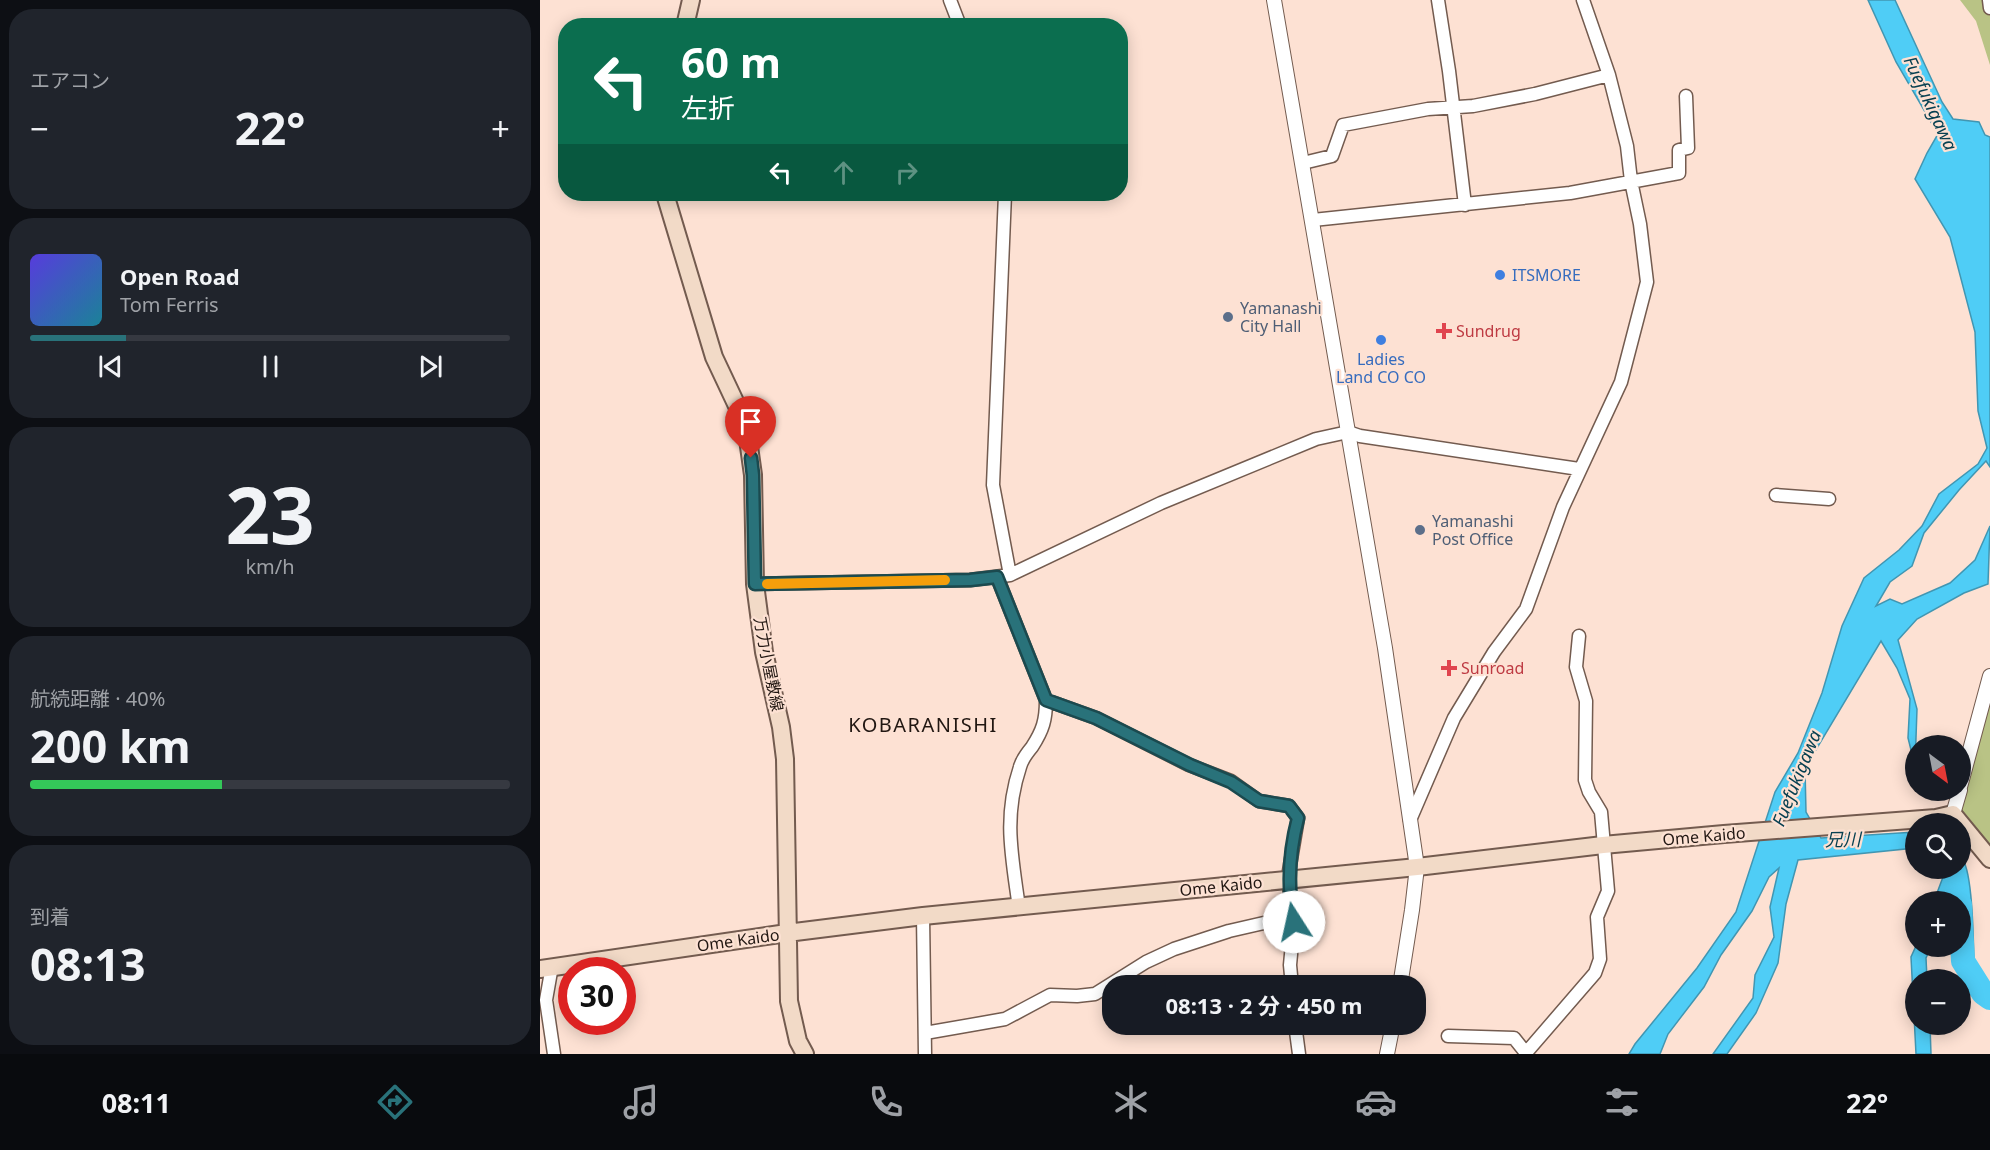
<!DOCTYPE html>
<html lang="ja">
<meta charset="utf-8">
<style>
body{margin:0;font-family:"Noto Sans","Noto Sans JP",sans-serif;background:#20242c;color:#f1f3f6;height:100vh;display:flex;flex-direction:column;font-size:22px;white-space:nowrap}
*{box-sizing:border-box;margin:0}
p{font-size:20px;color:#9ea1a6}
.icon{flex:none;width:33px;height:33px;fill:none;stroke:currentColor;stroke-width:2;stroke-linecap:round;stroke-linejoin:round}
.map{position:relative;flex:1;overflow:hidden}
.details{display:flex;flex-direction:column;gap:9px;padding:9px;background:#0d0f14;width:540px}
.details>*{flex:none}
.banner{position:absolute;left:18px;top:18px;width:570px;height:183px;border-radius:24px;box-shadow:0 3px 15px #0003;background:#0b6e4f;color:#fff;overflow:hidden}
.needle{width:39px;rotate:148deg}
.controls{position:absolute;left:1365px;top:735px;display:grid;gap:12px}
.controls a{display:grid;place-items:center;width:66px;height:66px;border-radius:50%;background:#171b24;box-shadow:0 3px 15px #0003;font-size:30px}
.speed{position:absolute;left:18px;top:957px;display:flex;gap:12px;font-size:30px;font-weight:700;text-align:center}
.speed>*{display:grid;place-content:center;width:78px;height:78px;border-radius:50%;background:#171b24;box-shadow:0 3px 15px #0003;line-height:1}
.speed .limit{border:9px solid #d22;background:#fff;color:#111}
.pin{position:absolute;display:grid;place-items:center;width:51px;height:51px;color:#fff;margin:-62px -26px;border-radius:50% 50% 50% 0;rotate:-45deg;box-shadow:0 0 6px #0007}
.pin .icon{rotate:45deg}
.me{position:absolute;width:66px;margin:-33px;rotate:350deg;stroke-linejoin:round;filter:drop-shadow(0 0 4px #0008)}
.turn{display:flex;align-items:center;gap:21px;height:126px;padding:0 24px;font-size:27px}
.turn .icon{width:78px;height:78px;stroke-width:2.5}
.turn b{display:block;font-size:42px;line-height:51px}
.lanes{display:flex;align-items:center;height:57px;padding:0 24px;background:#0003;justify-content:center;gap:30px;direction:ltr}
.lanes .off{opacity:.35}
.big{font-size:45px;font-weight:700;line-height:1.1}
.details .tile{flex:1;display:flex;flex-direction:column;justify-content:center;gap:9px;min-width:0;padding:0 21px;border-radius:24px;background:#20242c}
.details .dial{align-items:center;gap:0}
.dial b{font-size:78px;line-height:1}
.song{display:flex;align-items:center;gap:18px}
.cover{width:72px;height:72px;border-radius:9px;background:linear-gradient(135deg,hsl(250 70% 55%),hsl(190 70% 35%))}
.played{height:6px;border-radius:3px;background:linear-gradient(90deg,#29727a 20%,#363941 20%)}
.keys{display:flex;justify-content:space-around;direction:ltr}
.heat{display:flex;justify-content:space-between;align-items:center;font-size:33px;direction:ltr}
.charge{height:9px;border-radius:4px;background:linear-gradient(90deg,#34c759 40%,#363941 0)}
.trip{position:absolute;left:562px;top:975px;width:324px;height:60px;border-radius:24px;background:#171b24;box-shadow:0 3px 15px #0003;font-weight:700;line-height:60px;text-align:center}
.tab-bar{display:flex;height:96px;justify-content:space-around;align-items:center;background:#090b0e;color:#9ea1a6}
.tab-bar .icon{width:42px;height:42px}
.tab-bar .current{color:#29727a}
.tab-bar b{font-size:27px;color:#f1f3f6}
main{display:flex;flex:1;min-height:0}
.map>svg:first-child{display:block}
.green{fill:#b9c385}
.water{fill:#4fcdf6;stroke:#4196b2;stroke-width:1.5}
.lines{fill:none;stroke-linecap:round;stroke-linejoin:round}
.river{stroke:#4fcdf6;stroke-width:24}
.minor-casing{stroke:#735b4f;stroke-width:15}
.tertiary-casing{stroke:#735b4f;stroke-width:16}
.secondary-casing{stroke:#735b4f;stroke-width:20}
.minor{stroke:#fff;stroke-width:12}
.tertiary{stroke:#fff;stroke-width:14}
.secondary{stroke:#f2dac7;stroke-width:16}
.route-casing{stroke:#1b4a4f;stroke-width:15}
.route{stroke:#29727a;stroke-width:10}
.slow{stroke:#f59e0b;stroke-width:10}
.shop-dot{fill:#3f7fe0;stroke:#fde1d3;stroke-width:2}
.service-dot{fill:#5c6f8a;stroke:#fde1d3;stroke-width:2}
.health-dot{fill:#e0444e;stroke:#fde1d3;stroke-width:2}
.labels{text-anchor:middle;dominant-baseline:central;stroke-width:4.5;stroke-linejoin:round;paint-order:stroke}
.shop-label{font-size:16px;fill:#366cbe;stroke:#fde1d3;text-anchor:start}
.service-label{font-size:16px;fill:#4e5e75;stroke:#fde1d3;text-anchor:start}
.health-label{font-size:16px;fill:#be3a42;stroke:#fde1d3;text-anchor:start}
.street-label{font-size:16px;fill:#211712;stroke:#fde1d3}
.water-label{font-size:18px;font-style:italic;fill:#074051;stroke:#fde1d3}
.quarter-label{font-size:20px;letter-spacing:1.5px;fill:#211712;stroke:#fde1d3}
</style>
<main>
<section class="details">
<div class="tile"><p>エアコン</p>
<div class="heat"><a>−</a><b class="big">22°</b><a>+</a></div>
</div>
<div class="tile">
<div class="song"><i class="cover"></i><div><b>Open Road</b><p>Tom Ferris</p></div></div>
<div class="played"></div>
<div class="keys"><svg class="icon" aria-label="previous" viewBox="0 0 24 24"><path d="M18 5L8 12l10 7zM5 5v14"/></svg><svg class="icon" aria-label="pause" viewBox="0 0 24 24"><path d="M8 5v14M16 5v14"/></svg><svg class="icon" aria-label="next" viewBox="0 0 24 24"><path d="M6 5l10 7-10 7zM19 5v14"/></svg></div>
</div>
<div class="tile dial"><b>23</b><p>km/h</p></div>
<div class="tile"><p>航続距離 · 40%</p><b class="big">200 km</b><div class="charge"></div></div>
<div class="tile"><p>到着</p><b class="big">08:13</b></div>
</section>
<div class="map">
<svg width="1450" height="1054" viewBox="0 0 1450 1054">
<rect width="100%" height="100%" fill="#fde1d3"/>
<path class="green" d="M 1420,0 L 1450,0 L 1450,65 L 1436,21 Z
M 1450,681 L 1450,859 L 1414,814 Z"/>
<path class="water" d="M 1328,0 L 1355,0 L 1402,102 L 1413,119 L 1439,122 L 1445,135 L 1450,137 L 1450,467 L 1446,461 L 1419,490 L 1384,533 L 1372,566 L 1350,582 L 1336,606 L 1350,599 L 1362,604 L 1410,583 L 1435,560 L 1450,526 L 1448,584 L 1424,593 L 1377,619 L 1358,640 L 1377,709 L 1375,766 L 1368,738 L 1370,699 L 1357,668 L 1341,641 L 1265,768 L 1266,812 L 1281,838 L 1375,832 L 1375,848 L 1258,860 L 1246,904 L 1238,963 L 1216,1013 L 1187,1054 L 1173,1054 L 1213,998 L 1215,975 L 1234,937 L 1230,907 L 1239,868 L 1229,877 L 1212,911 L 1181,955 L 1164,987 L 1128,1034 L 1120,1054 L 1089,1054 L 1095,1044 L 1157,968 L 1196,912 L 1235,792 L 1258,753 L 1282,693 L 1302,626 L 1324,578 L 1359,550 L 1382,526 L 1399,494 L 1438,464 L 1447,448 L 1438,411 L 1435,332 L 1410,237 L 1375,179 L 1387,153 L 1398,134 L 1356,62 Z
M 1421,857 C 1433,869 1433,939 1434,959 L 1420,966 L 1415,957 L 1415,947 L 1420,946 L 1420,902 L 1394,901 L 1406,869 L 1420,868 Z
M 1376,946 L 1391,947 L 1386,958 L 1387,979 L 1376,980 L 1376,1024 L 1390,1025 L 1391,1054 L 1376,1054 L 1371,957 Z"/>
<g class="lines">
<path class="river" d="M 1420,905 L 1423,961 L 1443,993 L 1450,998"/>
<g class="minor-casing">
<path id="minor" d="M 410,0 L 420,26
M 898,0 L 909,71 L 925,205
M 1449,0 L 1450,8
M 763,163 L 792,156 L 803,125 L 888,109 L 933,106 L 995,94 L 1069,75
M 465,194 L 453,485 L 470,575
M 773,220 L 1030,193 L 1139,173 L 1139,150 L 1148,148 L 1146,96
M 1236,495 L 1289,499
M 457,577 L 506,700 C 506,720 503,730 492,747 C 487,753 482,759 480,767 C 463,818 472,856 479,908
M 215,584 L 430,580 L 470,575 L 621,503 L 776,439 L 808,432 L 820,436 L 1039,469
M 506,700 L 556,718 L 649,765 L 691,781 L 719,801 L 749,806 L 758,818 L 749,871 L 750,902 L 754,922 L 750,965 L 752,986
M 870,820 L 914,718 L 954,652 L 986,609 L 1023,507 L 1081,382 L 1107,282 L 1100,224 L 1091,181 L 1087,146 L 1069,75 L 1043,0
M 383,916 L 385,1054
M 12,966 L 6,1000 L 14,1054
M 755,1024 L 759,1054
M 385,1033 L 465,1019 L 510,995 L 537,996 L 555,994 L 606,962 L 634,949 L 689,931 L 737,920 L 754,922
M 908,1036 L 974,1038 L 986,1053
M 985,1054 L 1055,973 L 1060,959 L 1057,917 L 1068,891 L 1061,812 L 1049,792 L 1045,780 L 1046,701 L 1036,667 L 1039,636"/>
</g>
<g class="tertiary-casing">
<path id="tertiary" d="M 734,0 L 845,648 L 877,867 L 872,910 L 860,986
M 1420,787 L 1450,676
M 1413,814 L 1420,790
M 847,1054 L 853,1024"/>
</g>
<g class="secondary-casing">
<path id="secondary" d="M 145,26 L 151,0
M 125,194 L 174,357 L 206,425 L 213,475 L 215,584 L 224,652 L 241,727 L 245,759 L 249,1001 L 258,1041 L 265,1054
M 0,969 L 247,933 L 383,916 L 877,867 L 1063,845 L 1184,834 L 1396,818 L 1413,814 L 1450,859"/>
</g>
<use href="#minor" class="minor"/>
<use href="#tertiary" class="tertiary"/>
<use href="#secondary" class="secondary"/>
</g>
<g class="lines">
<g class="route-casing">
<path id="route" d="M 211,458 L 213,475 L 215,584 L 430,580 L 457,577 L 506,700 L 556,718 L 650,765 L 691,782 L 719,801 L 749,806 L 758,818 C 749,852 747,886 754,922"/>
</g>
<use href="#route" class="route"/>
<path class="slow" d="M 227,584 L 405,580"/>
</g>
<g class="shop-dot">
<circle cx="960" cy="275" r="6"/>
<circle cx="841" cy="340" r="6"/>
</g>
<g class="service-dot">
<circle cx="688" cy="317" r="6"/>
<circle cx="880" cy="530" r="6"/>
</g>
<g class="health-dot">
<path d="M901 322h6v6h6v6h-6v6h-6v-6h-6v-6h6z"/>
<path d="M906 659h6v6h6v6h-6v6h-6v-6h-6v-6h6z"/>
</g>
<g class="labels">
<g class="shop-label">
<text x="972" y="275">ITSMORE</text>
<text x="841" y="359" text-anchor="middle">Ladies<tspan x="841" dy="18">Land CO CO</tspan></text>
</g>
<g class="service-label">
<text x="700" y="308">Yamanashi<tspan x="700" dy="18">City Hall</tspan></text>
<text x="892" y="521">Yamanashi<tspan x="892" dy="18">Post Office</tspan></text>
</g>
<g class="health-label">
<text x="916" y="331">Sundrug</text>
<text x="921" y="668">Sunroad</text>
</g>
<g class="street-label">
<text transform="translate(229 664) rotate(79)">万力小屋敷線</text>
<text transform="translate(1164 836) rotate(-5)">Ome Kaido</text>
<text transform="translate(681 886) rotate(-6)">Ome Kaido</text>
<text transform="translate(198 940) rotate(-8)">Ome Kaido</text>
</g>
<g class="water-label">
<text transform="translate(1391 103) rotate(65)">Fuefukigawa</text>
<text transform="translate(1256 778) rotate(-68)">Fuefukigawa</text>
<text transform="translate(1303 839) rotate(-1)">兄川</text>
</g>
<g class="quarter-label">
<text x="383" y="724">KOBARANISHI</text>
</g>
</g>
</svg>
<div class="controls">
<a><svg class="needle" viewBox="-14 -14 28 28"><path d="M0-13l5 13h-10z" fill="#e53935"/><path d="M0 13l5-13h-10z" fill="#9ea1a6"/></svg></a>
<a><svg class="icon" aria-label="search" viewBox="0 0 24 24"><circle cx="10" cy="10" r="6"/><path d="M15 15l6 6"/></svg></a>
<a>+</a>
<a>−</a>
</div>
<div class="speed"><div class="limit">30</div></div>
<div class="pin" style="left:211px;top:458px;background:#d93025"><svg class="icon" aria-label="arrive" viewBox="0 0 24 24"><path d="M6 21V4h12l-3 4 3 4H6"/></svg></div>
<svg class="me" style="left:754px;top:922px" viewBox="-20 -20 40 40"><circle r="19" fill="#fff"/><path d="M0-13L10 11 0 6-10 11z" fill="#29727a"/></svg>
<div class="trip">08:13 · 2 分 · 450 m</div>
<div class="banner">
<div class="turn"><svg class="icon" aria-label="left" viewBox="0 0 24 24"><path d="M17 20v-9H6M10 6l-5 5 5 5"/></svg><div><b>60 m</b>左折</div></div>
<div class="lanes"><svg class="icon" aria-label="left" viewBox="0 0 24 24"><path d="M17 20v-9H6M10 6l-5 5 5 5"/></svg><svg class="icon off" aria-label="ahead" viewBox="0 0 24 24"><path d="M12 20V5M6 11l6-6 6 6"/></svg><svg class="icon off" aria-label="right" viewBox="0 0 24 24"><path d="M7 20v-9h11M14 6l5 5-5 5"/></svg></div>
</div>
</div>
</main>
<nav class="tab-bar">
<b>08:11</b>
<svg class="icon current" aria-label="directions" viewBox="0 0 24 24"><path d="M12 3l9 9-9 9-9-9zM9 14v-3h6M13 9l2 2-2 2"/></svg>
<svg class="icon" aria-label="music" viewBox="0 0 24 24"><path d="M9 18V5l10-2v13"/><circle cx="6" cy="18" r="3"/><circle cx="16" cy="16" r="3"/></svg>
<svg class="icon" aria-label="phone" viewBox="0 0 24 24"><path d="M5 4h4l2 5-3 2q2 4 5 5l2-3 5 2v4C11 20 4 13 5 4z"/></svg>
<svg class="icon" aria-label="climate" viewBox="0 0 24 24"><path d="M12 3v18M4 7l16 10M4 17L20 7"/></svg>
<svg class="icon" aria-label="car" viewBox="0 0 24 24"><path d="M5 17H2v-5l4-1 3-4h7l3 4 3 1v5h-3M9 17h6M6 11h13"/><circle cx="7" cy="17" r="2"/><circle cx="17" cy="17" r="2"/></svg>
<svg class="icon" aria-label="filters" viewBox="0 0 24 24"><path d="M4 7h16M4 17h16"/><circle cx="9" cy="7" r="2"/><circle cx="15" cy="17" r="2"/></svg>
<b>22°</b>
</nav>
